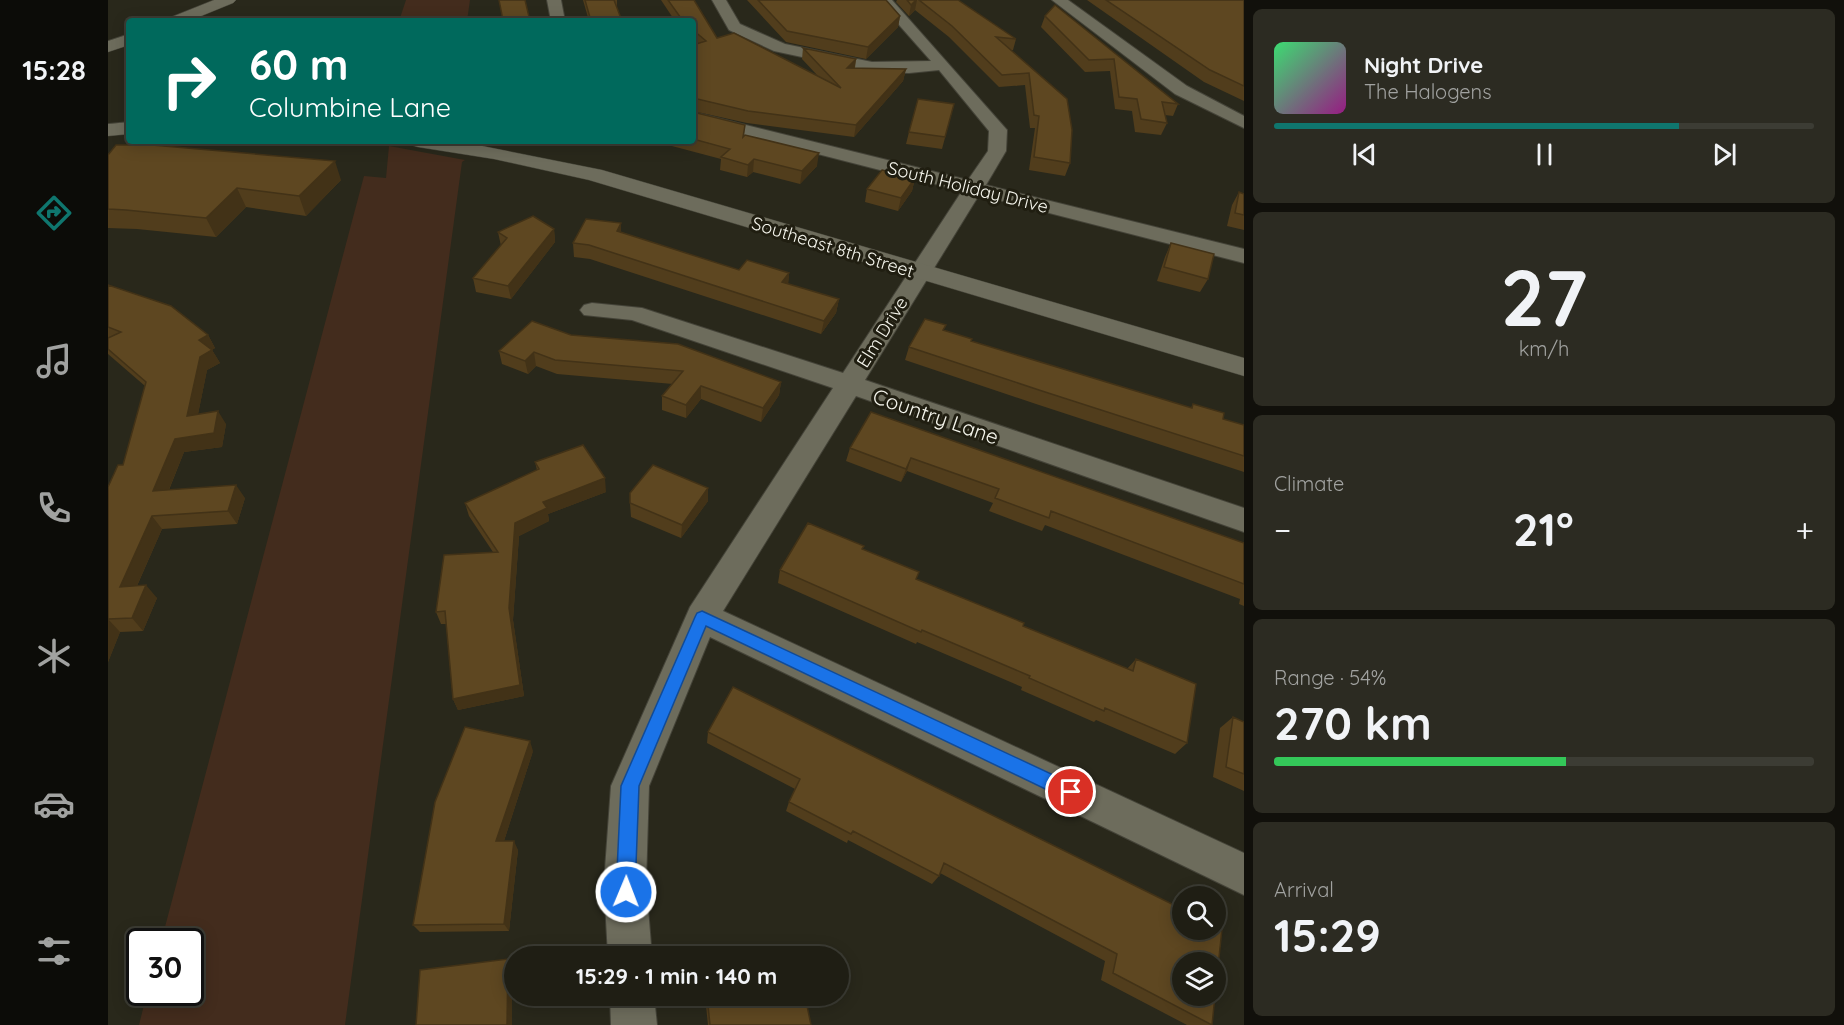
<!DOCTYPE html>
<meta charset="utf-8">
<style>
body{margin:0;font-family:Quicksand,sans-serif;background:#2c2b22;color:#f1f3f6;height:100vh;display:flex;flex-direction:column;font-size:22px;white-space:nowrap}
*{box-sizing:border-box;margin:0}
p{font-size:20px;color:#a1a2a0}
.icon{flex:none;width:33px;height:33px;fill:none;stroke:currentColor;stroke-width:2;stroke-linecap:round;stroke-linejoin:round}
.map{position:relative;flex:1;overflow:hidden}
.side{display:flex;flex-direction:column;gap:9px;padding:9px;background:#11100b;width:600px}
.side>*{flex:none}
.guide{position:absolute;left:18px;top:18px;width:570px;height:126px;border-radius:6px;box-shadow:0 3px 15px #0003,0 0 0 2px #3c3c34;background:#00695c;color:#fff;overflow:hidden}
.buttons{position:absolute;left:1064px;top:886px;display:grid;gap:12px}
.buttons a{display:grid;place-items:center;width:54px;height:54px;border-radius:50%;background:#1f1e14;box-shadow:0 3px 15px #0003,0 0 0 2px #3c3c34;font-size:30px}
.speed{position:absolute;left:18px;top:928px;display:flex;gap:12px;font-size:30px;font-weight:700;text-align:center}
.speed>*{display:grid;place-content:center;width:78px;height:78px;border-radius:50%;background:#1f1e14;box-shadow:0 3px 15px #0003,0 0 0 2px #3c3c34;line-height:1}
.speed .limit{border:3px solid #111;border-radius:9px;background:#fff;color:#111}
.pin{position:absolute;display:grid;place-items:center;width:51px;height:51px;color:#fff;margin:-26px;border:3px solid #fff;border-radius:50%;box-shadow:0 2px 6px #0007}
.me{position:absolute;width:66px;margin:-33px;rotate:1deg;stroke-linejoin:round;filter:drop-shadow(0 0 4px #0008)}
.turn{display:flex;align-items:center;gap:21px;height:126px;padding:0 24px;font-size:27px}
.turn .icon{width:78px;height:78px;stroke-width:2.5}
.turn b{display:block;font-size:42px;line-height:51px}
.big{font-size:45px;font-weight:700;line-height:1.1}
.side .tile{flex:1;display:flex;flex-direction:column;justify-content:center;gap:9px;min-width:0;padding:0 21px;border-radius:9px;background:#2c2b22}
.side .dial{align-items:center;gap:0}
.dial b{font-size:78px;line-height:1}
.song{display:flex;align-items:center;gap:18px}
.cover{width:72px;height:72px;border-radius:9px;background:linear-gradient(135deg,hsl(140 70% 55%),hsl(310 70% 35%))}
.played{height:6px;border-radius:3px;background:linear-gradient(90deg,#0f766e 75%,#3c3c34 75%)}
.keys{display:flex;justify-content:space-around;direction:ltr}
.heat{display:flex;justify-content:space-between;align-items:center;font-size:33px;direction:ltr}
.charge{height:9px;border-radius:4px;background:linear-gradient(90deg,#34c759 54%,#3c3c34 0)}
.trip{position:absolute;left:396px;top:946px;width:345px;height:60px;border-radius:30px;background:#1f1e14;box-shadow:0 3px 15px #0003,0 0 0 2px #3c3c34;font-weight:700;line-height:60px;text-align:center}
main{display:flex;flex:1;min-height:0}
.tab-bar{display:flex;flex-direction:column;width:108px;justify-content:space-around;align-items:center;background:#0c0c08;color:#a1a2a0}
.tab-bar .icon{width:42px;height:42px}
.tab-bar .on{color:#0f766e}
.tab-bar b{font-size:27px;color:#f1f3f6}
.map>svg:first-child{display:block}
.green{fill:#432c1d}
.lines{fill:none;stroke-linecap:round;stroke-linejoin:round}
.minor-casing{stroke:#444338;stroke-width:2}
.tertiary-casing{stroke:#444338;stroke-width:1}
.secondary-casing{stroke:#444338;stroke-width:1}
.minor{fill:#6d6c5c;fill-rule:evenodd}
.tertiary{fill:#6d6c5c;fill-rule:evenodd}
.secondary{fill:#6d6c5c;fill-rule:evenodd}
.wall{fill:#513d1c}
.shaded-wall{fill:#423217}
.building{fill:#5e4721;stroke:#423217;stroke-width:1.5}
.route{fill:#1a73e8;stroke:#114b97;stroke-width:1.5}
.labels{text-anchor:middle;dominant-baseline:central;stroke-width:6;stroke-linejoin:round;paint-order:stroke}
.far-street-label{font-size:18px;fill:#f5f5ec;stroke:#201e11}
.street-label{font-size:21px;fill:#f5f5ec;stroke:#201e11}
</style>
<main>
<nav class="tab-bar">
<b>15:28</b>
<svg class="icon on" aria-label="directions" viewBox="0 0 24 24"><path d="M12 3l9 9-9 9-9-9zM9 14v-3h6M13 9l2 2-2 2"/></svg>
<svg class="icon" aria-label="music" viewBox="0 0 24 24"><path d="M9 18V5l10-2v13"/><circle cx="6" cy="18" r="3"/><circle cx="16" cy="16" r="3"/></svg>
<svg class="icon" aria-label="phone" viewBox="0 0 24 24"><path d="M5 4h4l2 5-3 2q2 4 5 5l2-3 5 2v4C11 20 4 13 5 4z"/></svg>
<svg class="icon" aria-label="climate" viewBox="0 0 24 24"><path d="M12 3v18M4 7l16 10M4 17L20 7"/></svg>
<svg class="icon" aria-label="car" viewBox="0 0 24 24"><path d="M5 17H2v-5l4-1 3-4h7l3 4 3 1v5h-3M9 17h6M6 11h13"/><circle cx="7" cy="17" r="2"/><circle cx="17" cy="17" r="2"/></svg>
<svg class="icon" aria-label="filters" viewBox="0 0 24 24"><path d="M4 7h16M4 17h16"/><circle cx="9" cy="7" r="2"/><circle cx="15" cy="17" r="2"/></svg>
</nav>
<div class="map">
<svg width="1136" height="1025" viewBox="0 0 1136 1025">
<rect width="100%" height="100%" fill="#29281b"/>
<path class="green" d="M 298,0 L 362,0 L 359,21 L 291,21 Z
M 281,146 L 357,160 L 354,162 L 237,1025 L 31,1025 L 39,993 L 82,993 L 82,942 L 53,942 L 256,176 L 278,178 Z"/>
<g class="lines">
<g class="minor-casing">
<path id="minor" d="M 439,0 L 453,0 L 457,21 L 443,21 Z
M 604,0 L 618,0 L 632,24 L 677,44 L 764,62 L 823,61 L 769,0 L 784,0 L 899,130 L 898,151 L 878,185 L 1136,249 L 1136,263 L 871,195 L 757,380 L 1136,508 L 1136,532 L 748,396 L 615,611 L 1136,853 L 1136,895 L 602,637 L 541,786 L 538,883 L 544,957 L 500,957 L 496,883 L 503,786 L 582,607 L 725,388 L 524,320 L 476,315 L 472,310 L 476,305 L 484,303 L 534,308 L 735,373 L 854,191 L 585,122 L 585,112 L 860,180 L 880,151 L 881,131 L 831,70 L 801,73 L 764,72 L 666,51 L 621,30 Z
M 944,0 L 960,0 L 1079,86 L 1136,116 L 1136,128 L 1067,94 Z
M 502,996 L 546,996 L 549,1025 L 503,1025 Z"/>
</g>
<g class="tertiary-casing">
<path id="tertiary" d="M 21,122 L 21,134 L 0,136 L 0,124 Z
M 300,141 L 349,141 L 494,170 L 1136,358 L 1136,376 L 481,180 L 386,159 L 310,147 L 303,145 Z"/>
</g>
<g class="secondary-casing">
<path id="secondary" d="M 106,0 L 128,0 L 125,3 L 81,21 L 59,21 L 61,18 Z
M 21,34 L 21,45 L 0,52 L 0,41 Z"/>
</g>
<use href="#minor" class="minor"/>
<use href="#tertiary" class="tertiary"/>
<use href="#secondary" class="secondary"/>
</g>
<path class="wall" d="M 475,0 L 509,0 L 509,9 L 514,21 L 481,21 Z
M 553,0 L 586,0 L 609,38 L 709,75 L 694,59 L 695,48 L 748,59 L 747,68 L 798,69 L 795,81 L 746,137 L 639,123 L 585,111 L 585,45 L 588,44 L 585,41 L 585,21 L 567,21 Z
M 639,0 L 778,0 L 792,16 L 790,27 L 758,59 L 678,42 Z
M 789,0 L 850,0 L 908,39 L 905,50 L 903,50 L 959,99 L 962,163 L 957,176 L 921,170 L 927,128 L 922,128 L 917,85 L 891,87 L 841,37 L 807,10 L 801,16 L 788,2 Z
M 979,0 L 1136,0 L 1136,101 L 1096,82 Z
M 947,5 L 1070,104 L 1065,116 L 1057,115 L 1059,123 L 1053,135 L 1027,132 L 1024,111 L 1007,109 L 1002,71 L 977,72 L 933,27 L 937,16 Z
M 846,104 L 834,149 L 798,144 L 801,132 Z
M 585,112 L 637,125 L 636,135 L 709,166 L 692,184 L 645,172 L 639,177 L 612,170 L 613,159 L 545,141 L 585,141 Z
M 0,155 L 233,180 L 198,216 L 138,207 L 108,237 L 29,229 L 0,228 Z
M 807,178 L 804,191 L 790,211 L 757,202 L 759,189 Z
M 1131,192 L 1136,194 L 1136,230 L 1119,226 L 1124,205 Z
M 446,229 L 447,242 L 403,299 L 368,292 L 365,278 L 393,246 L 390,232 Z
M 513,232 L 631,270 L 681,273 L 680,284 L 731,299 L 728,313 L 713,334 L 482,259 L 466,257 L 465,243 Z
M 1063,243 L 1100,279 L 1092,292 L 1049,281 L 1057,257 Z
M 0,285 L 100,335 L 107,348 L 104,350 L 112,363 L 99,370 L 90,414 L 118,424 L 114,447 L 76,452 L 61,490 L 137,498 L 129,524 L 54,529 L 29,586 L 49,598 L 35,631 L 12,632 L 0,662 L 0,487 L 15,465 L 37,386 L 0,354 Z
M 836,331 L 863,341 L 1083,408 L 1085,404 L 1115,419 L 1136,425 L 1136,472 L 928,404 L 797,360 L 801,347 Z
M 463,335 L 673,382 L 671,395 L 653,422 L 593,399 L 578,418 L 554,410 L 554,396 L 565,384 L 449,374 L 428,366 L 420,374 L 394,364 L 391,351 Z
M 763,412 L 1136,543 L 1136,606 L 1131,604 L 1132,599 L 937,525 L 934,531 L 881,511 L 885,503 L 799,471 L 793,482 L 738,461 L 742,448 Z
M 427,462 L 498,492 L 440,514 L 441,521 L 411,536 L 405,620 L 416,696 L 350,710 L 345,699 L 338,624 L 333,624 L 328,612 L 385,552 L 361,516 L 357,503 L 429,470 Z
M 600,488 L 600,501 L 573,538 L 523,517 L 522,503 Z
M 755,550 L 808,579 L 915,626 L 1019,669 L 1028,659 L 1079,743 L 1067,754 L 988,720 L 986,722 L 913,690 L 914,687 L 809,642 L 808,644 L 670,583 L 672,570 Z
M 1125,717 L 1136,722 L 1136,791 L 1105,777 L 1112,728 Z
M 600,732 L 1074,909 L 1104,1025 L 1079,1025 L 993,980 L 997,961 L 832,873 L 831,876 L 824,884 L 740,840 L 739,843 L 678,811 L 681,802 L 687,789 L 599,743 Z
M 425,751 L 396,841 L 410,850 L 401,931 L 312,932 L 305,925 Z
M 597,996 L 697,996 L 703,1025 L 600,1025 Z"/>
<path class="shaded-wall" d="M 808,0 L 809,0 L 807,10 L 801,16 L 803,5 Z
M 792,16 L 790,27 L 758,59 L 760,47 Z
M 748,59 L 746,71 L 739,68 Z
M 798,69 L 795,81 L 746,137 L 748,125 Z
M 711,153 L 709,166 L 692,184 L 694,171 Z
M 646,159 L 645,172 L 639,177 L 640,165 Z
M 227,161 L 233,180 L 198,216 L 191,196 Z
M 807,178 L 804,191 L 790,211 L 793,198 Z
M 129,188 L 138,207 L 108,237 L 98,218 Z
M 513,223 L 513,236 L 509,231 Z
M 446,229 L 447,242 L 403,299 L 400,286 Z
M 681,273 L 680,286 L 674,282 Z
M 731,299 L 728,313 L 713,334 L 716,321 Z
M 100,335 L 107,348 L 104,350 L 112,363 L 99,370 L 87,429 L 79,416 L 91,340 Z
M 426,352 L 428,366 L 420,374 L 417,361 Z
M 673,382 L 671,395 L 653,422 L 655,408 Z
M 593,386 L 593,399 L 578,418 L 578,405 Z
M 110,411 L 118,424 L 114,447 L 76,452 L 55,504 L 45,491 L 67,439 Z
M 803,458 L 799,471 L 793,482 L 798,469 Z
M 497,478 L 498,492 L 440,514 L 441,521 L 411,536 L 405,620 L 416,696 L 350,710 L 345,699 L 401,608 L 407,523 L 435,502 Z
M 128,485 L 137,498 L 129,524 L 120,511 Z
M 600,488 L 600,501 L 573,538 L 574,525 Z
M 44,516 L 54,529 L 23,599 L 12,587 Z
M 38,585 L 49,598 L 35,631 L 24,618 Z
M 0,619 L 12,632 L 0,662 Z
M 422,741 L 425,751 L 393,850 L 388,841 Z
M 406,841 L 410,850 L 401,931 L 396,924 Z
M 400,959 L 404,966 L 404,1025 L 399,1025 Z"/>
<path class="building" d="M 391,0 L 417,0 L 422,21 L 394,21 L 394,15 Z
M 477,0 L 506,0 L 514,21 L 483,21 Z
M 560,0 L 586,0 L 609,38 L 626,33 L 733,88 L 695,48 L 748,59 L 739,68 L 798,69 L 748,125 L 640,111 L 585,98 L 585,45 L 598,41 L 585,30 L 585,21 L 575,21 Z
M 650,0 L 778,0 L 792,16 L 760,47 L 679,31 Z
M 799,0 L 808,0 L 803,5 Z
M 811,0 L 850,0 L 908,39 L 888,37 L 959,99 L 964,130 L 962,163 L 926,157 L 931,116 L 926,115 L 921,73 L 894,75 L 844,26 Z
M 998,0 L 1136,0 L 1136,86 L 1102,70 Z
M 947,5 L 1070,104 L 1054,102 L 1059,123 L 1033,119 L 1029,99 L 1011,97 L 1006,59 L 981,60 L 937,16 Z
M 810,99 L 846,104 L 837,137 L 801,132 Z
M 585,112 L 637,125 L 635,137 L 637,135 L 711,153 L 694,171 L 646,159 L 640,165 L 613,157 L 622,149 L 585,139 Z
M 8,145 L 44,145 L 227,161 L 191,196 L 129,188 L 98,218 L 18,210 L 0,209 L 0,155 Z
M 774,170 L 807,178 L 793,198 L 759,189 Z
M 1131,192 L 1136,194 L 1136,215 L 1127,213 Z
M 425,216 L 446,229 L 400,286 L 365,278 L 399,238 L 390,232 Z
M 478,219 L 513,223 L 509,231 L 631,270 L 639,260 L 681,273 L 674,282 L 731,299 L 716,321 L 481,245 L 465,243 Z
M 1063,243 L 1106,254 L 1100,279 L 1056,267 Z
M 0,285 L 63,306 L 100,335 L 91,340 L 104,350 L 92,357 L 79,416 L 110,411 L 106,433 L 67,439 L 45,491 L 128,485 L 120,511 L 44,516 L 12,587 L 38,585 L 24,618 L 0,619 L 0,620 L 0,487 L 10,465 L 15,465 L 38,382 L 0,349 L 0,338 L 13,332 L 0,327 Z
M 817,319 L 838,325 L 835,330 L 864,339 L 863,341 L 1084,408 L 1085,404 L 1116,413 L 1115,419 L 1136,425 L 1136,456 L 934,391 L 801,347 Z
M 424,321 L 463,335 L 570,344 L 673,382 L 655,408 L 593,386 L 578,405 L 554,396 L 575,371 L 447,360 L 426,352 L 417,361 L 391,351 Z
M 763,412 L 1136,543 L 1136,584 L 943,511 L 941,518 L 887,498 L 891,489 L 803,458 L 798,469 L 742,448 Z
M 475,445 L 497,478 L 435,502 L 439,508 L 407,523 L 401,608 L 412,685 L 345,699 L 337,611 L 328,612 L 336,555 L 390,552 L 357,503 L 431,469 L 427,462 Z
M 545,465 L 600,488 L 574,525 L 522,503 L 522,493 Z
M 700,523 L 756,546 L 754,549 L 811,572 L 808,579 L 916,623 L 915,626 L 1025,671 L 1028,659 L 1088,684 L 1079,743 L 997,708 L 996,711 L 921,678 L 922,676 L 814,630 L 813,632 L 672,570 Z
M 625,687 L 1074,909 L 1074,930 L 1107,930 L 1107,925 L 1114,929 L 1107,995 L 1107,963 L 1074,963 L 1074,996 L 1107,996 L 1104,1025 L 1005,973 L 1009,954 L 836,863 L 831,876 L 745,831 L 743,834 L 681,802 L 692,779 L 600,732 Z
M 1125,717 L 1136,722 L 1136,774 L 1118,767 Z
M 357,727 L 422,741 L 388,841 L 406,841 L 396,924 L 305,925 L 327,802 Z
M 688,948 L 690,957 L 612,957 Z
M 400,959 L 399,1025 L 308,1025 L 312,970 Z
M 599,996 L 697,996 L 703,1025 L 602,1025 Z"/>
<path class="route" d="M 594,611 L 969,786 L 971,792 L 969,798 L 963,801 L 956,798 L 598,626 L 531,786 L 527,892 L 524,899 L 518,902 L 511,899 L 508,892 L 513,786 L 587,617 L 589,613 Z"/>
<g class="labels">
<g class="far-street-label">
<text transform="translate(860 187) rotate(14)">South Holiday Drive</text>
<text transform="translate(725 247) rotate(17)">Southeast 8th Street</text>
<text transform="translate(774 332) rotate(-58)">Elm Drive</text>
</g>
<g class="street-label">
<text transform="translate(828 416) rotate(19)">Country Lane</text>
</g>
</g>
</svg>
<div class="buttons">
<a><svg class="icon" aria-label="search" viewBox="0 0 24 24"><circle cx="10" cy="10" r="6"/><path d="M15 15l6 6"/></svg></a>
<a><svg class="icon" aria-label="layers" viewBox="0 0 24 24"><path d="M12 4l9 5-9 5-9-5zM3 14l9 5 9-5"/></svg></a>
</div>
<div class="speed"><div class="limit">30</div></div>
<div class="pin" style="left:963px;top:792px;background:#d93025"><svg class="icon" aria-label="arrive" viewBox="0 0 24 24"><path d="M6 21V4h12l-3 4 3 4H6"/></svg></div>
<svg class="me" style="left:518px;top:892px" viewBox="-20 -20 40 40"><circle r="17" fill="#1a73e8" stroke="#fff" stroke-width="3"/><path d="M0-11L8 9 0 5-8 9z" fill="#fff"/></svg>
<div class="trip">15:29 · 1 min · 140 m</div>
<div class="guide">
<div class="turn"><svg class="icon" aria-label="right" viewBox="0 0 24 24"><path d="M7 20v-9h11M14 6l5 5-5 5"/></svg><div><b>60 m</b>Columbine Lane</div></div>
</div>
</div>
<section class="side">
<div class="tile">
<div class="song"><i class="cover"></i><div><b>Night Drive</b><p>The Halogens</p></div></div>
<div class="played"></div>
<div class="keys"><svg class="icon" aria-label="previous" viewBox="0 0 24 24"><path d="M18 5L8 12l10 7zM5 5v14"/></svg><svg class="icon" aria-label="pause" viewBox="0 0 24 24"><path d="M8 5v14M16 5v14"/></svg><svg class="icon" aria-label="next" viewBox="0 0 24 24"><path d="M6 5l10 7-10 7zM19 5v14"/></svg></div>
</div>
<div class="tile dial"><b>27</b><p>km/h</p></div>
<div class="tile"><p>Climate</p>
<div class="heat"><a>−</a><b class="big">21°</b><a>+</a></div>
</div>
<div class="tile"><p>Range · 54%</p><b class="big">270 km</b><div class="charge"></div></div>
<div class="tile"><p>Arrival</p><b class="big">15:29</b></div>
</section>
</main>
